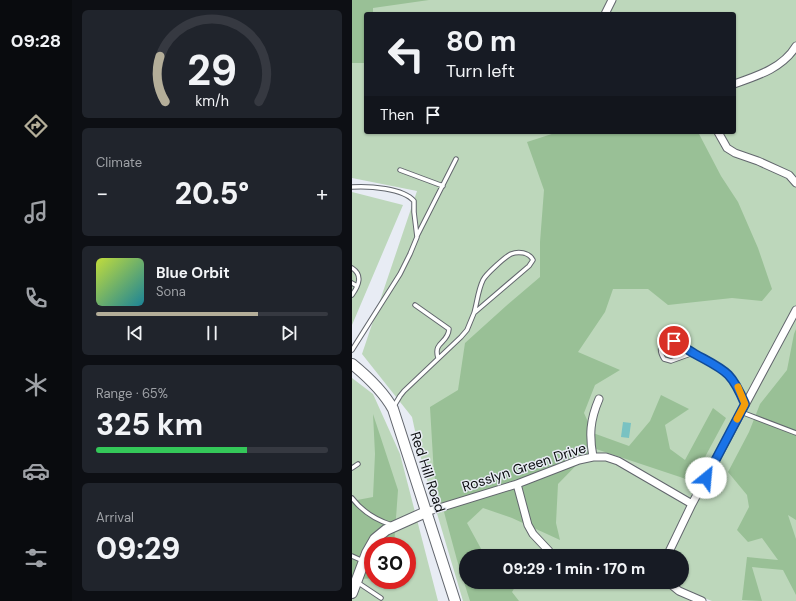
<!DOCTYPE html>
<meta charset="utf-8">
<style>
body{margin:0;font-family:"DM Sans",sans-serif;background:#20242c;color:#f1f3f6;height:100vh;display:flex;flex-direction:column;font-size:15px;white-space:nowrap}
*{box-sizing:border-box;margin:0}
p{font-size:13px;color:#9ea1a6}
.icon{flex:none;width:22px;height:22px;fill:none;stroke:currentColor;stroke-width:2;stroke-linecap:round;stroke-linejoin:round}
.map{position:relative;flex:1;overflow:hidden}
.details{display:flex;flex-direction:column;gap:10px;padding:10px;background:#0d0f14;width:280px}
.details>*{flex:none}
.hud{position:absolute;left:12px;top:12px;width:372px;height:122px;border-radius:4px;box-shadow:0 1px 3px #0004;background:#171b24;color:#f1f3f6;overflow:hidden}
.speed{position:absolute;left:12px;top:537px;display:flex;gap:8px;font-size:20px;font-weight:700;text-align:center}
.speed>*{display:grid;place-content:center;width:52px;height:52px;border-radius:50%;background:#171b24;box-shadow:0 1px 3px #0004;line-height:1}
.speed .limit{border:6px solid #d22;background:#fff;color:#111}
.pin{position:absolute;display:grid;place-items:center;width:34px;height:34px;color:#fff;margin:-17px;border:2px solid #fff;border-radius:50%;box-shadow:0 1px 4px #0007}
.me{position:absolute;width:44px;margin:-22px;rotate:28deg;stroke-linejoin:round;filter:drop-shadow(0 0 3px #0008)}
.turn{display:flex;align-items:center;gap:14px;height:84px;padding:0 16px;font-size:18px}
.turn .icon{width:52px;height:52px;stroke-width:2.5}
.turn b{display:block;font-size:28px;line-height:34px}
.then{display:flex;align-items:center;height:38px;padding:0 16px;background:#0003;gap:8px;font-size:15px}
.big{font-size:30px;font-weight:800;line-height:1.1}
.details .tile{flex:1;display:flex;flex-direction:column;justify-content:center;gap:6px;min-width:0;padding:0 14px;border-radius:6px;background:#20242c}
.details .dial{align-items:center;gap:0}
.dial svg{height:104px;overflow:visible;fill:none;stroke:#363941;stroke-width:7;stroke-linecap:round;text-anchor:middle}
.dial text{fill:#f1f3f6;stroke:none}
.song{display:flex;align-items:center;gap:12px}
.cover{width:48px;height:48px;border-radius:6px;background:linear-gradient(135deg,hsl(70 70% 55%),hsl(190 70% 35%))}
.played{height:4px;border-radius:2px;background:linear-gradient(90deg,#b4ae99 70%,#363941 70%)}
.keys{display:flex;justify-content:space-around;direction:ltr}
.heat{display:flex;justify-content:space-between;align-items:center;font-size:22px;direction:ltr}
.charge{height:6px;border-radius:3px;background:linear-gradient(90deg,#34c759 65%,#363941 0)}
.trip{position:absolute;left:107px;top:549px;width:230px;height:40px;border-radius:20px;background:#171b24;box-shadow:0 1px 3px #0004;font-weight:800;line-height:40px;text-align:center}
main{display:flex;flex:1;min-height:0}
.tabs{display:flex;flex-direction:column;width:72px;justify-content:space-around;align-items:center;background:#090b0e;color:#9ea1a6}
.tabs .icon{width:28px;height:28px}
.tabs .current{color:#b4ae99}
.tabs b{font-size:18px;color:#f1f3f6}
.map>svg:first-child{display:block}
.green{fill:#bdd7bb;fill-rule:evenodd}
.forest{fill:#99c096}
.water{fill:#79c2c2}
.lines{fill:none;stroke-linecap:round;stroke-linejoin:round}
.lane-casing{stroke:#62666d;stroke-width:5.5}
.street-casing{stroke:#62666d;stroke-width:9}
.secondary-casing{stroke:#62666d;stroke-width:12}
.lane{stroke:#fff;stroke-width:3.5}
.street{stroke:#fff;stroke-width:7}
.secondary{stroke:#fff;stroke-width:10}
.route-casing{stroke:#114b97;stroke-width:10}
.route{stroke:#1a73e8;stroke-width:7}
.slow{stroke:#f59e0b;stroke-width:7}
.labels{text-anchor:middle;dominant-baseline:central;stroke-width:3;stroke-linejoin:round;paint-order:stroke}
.street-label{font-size:14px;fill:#0b0d0f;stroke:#e8ecf4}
</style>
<main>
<nav class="tabs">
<b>09:28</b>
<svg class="icon current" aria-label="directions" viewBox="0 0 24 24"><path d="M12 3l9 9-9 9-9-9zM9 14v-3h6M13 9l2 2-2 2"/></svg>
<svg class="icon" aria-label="music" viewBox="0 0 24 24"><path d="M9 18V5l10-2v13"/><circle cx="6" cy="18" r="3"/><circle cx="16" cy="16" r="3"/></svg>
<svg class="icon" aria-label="phone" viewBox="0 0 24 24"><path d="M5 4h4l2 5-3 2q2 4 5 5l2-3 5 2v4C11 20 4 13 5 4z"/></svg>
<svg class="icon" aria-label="climate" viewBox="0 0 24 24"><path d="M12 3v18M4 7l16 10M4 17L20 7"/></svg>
<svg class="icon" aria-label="car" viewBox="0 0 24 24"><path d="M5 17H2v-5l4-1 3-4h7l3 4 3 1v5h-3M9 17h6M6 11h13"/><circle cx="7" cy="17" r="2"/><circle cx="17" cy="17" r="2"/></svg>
<svg class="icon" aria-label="filters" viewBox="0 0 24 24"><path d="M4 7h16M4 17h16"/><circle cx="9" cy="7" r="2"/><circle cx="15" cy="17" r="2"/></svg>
</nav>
<section class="details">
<div class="tile dial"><svg viewBox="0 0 100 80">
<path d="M14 69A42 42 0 1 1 86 69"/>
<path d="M14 69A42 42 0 0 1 10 34" stroke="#b4ae99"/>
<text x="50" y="56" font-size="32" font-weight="700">29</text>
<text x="50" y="72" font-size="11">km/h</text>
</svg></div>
<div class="tile"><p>Climate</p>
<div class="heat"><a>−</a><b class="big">20.5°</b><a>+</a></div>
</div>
<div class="tile">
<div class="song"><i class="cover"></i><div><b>Blue Orbit</b><p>Sona</p></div></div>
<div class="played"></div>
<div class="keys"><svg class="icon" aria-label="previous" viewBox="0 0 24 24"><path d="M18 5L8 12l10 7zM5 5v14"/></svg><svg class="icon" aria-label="pause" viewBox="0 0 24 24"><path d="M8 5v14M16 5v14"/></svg><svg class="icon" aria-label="next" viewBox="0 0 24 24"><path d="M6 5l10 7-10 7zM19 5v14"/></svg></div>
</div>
<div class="tile"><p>Range · 65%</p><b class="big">325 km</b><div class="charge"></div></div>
<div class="tile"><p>Arrival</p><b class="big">09:29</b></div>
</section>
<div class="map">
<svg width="444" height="601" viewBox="0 0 444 601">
<rect width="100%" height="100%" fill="#e8ecf4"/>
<path class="green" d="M 0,0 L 444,0 L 444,601 L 360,601 L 352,598 L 351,601 L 111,601 L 70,463 L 60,417 L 10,354 L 65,191 L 0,178 ZM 14,14 L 382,14 L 382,132 L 14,132 ZM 114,556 L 330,556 L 330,582 L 114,582 Z
M 0,192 L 51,205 L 0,325 Z
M 0,378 L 21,394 L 48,454 L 86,601 L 0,601 ZM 21,546 L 55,546 L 55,580 L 21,580 Z"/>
<path class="forest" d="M 0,0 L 77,0 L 21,8 L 21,14 L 14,14 L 14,63 L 0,63 Z
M 206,132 L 346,132 L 369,176 L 386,202 L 406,248 L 420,289 L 410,301 L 380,298 L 316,305 L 296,289 L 261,289 L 253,312 L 226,352 L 268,370 L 243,385 L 232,413 L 241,433 L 277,446 L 298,421 L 309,395 L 337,409 L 313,425 L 318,449 L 333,460 L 361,408 L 374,418 L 340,481 L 241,448 L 206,484 L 204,523 L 208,540 L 160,518 L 131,508 L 115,523 L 133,556 L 114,556 L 114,582 L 166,582 L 160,592 L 167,601 L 118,601 L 105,560 L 82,475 L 78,407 L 106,390 L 113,343 L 154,306 L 188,277 L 188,242 L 192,190 L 175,142 Z
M 444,329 L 444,520 L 436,515 L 444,539 L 444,595 L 431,570 L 400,567 L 410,601 L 390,600 L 395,557 L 426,560 L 410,538 L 396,542 L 385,530 L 397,507 L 395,495 L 376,472 L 397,432 L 408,404 L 435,370 L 442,334 Z
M 21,414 L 46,490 L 42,546 L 21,546 L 21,578 L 0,580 L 0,501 L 21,497 L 23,454 Z"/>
<path class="water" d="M 271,422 L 279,423 L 277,438 L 269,437 Z"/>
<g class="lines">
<g class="lane-casing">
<path id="lane" d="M 48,170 L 91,186
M 0,187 C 17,186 51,188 62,201 L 62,212 L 65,237 L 58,254 L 48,274 L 0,350
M 65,236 L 104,159
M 0,268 C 11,275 7,285 0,295
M 0,283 L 5,286
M 63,305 L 97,329 C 96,344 81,341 86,358
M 341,353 L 319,361 L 312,359 C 305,348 309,340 322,341 C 330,345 336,350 343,354 C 374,370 379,371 393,403
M 42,406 L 48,396 L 52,391 L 109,337 L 115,330 L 122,313 L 177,266 L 181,260 C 177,252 166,251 159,254 C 153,257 134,274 131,280 C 126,290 125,303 122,313
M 389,412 L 444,433
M 0,468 L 6,464
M 0,498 C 10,511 24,520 40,525
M 0,556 L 11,561
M 5,582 L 29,598"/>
</g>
<g class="street-casing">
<path id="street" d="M 253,14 L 260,0
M 382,84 C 405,76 431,68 444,46
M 366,132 L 375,148 L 383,153 L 406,161 L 437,175 L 444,183
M 241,457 C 237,435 238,420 247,399
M 165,484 L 176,525 L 181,534 L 197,551
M 74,512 L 165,484 L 227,460 L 241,457 L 254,457 L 266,461 L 340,504
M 315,556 L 340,504 L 444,310
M 316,582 L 327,591 L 350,601"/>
</g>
<g class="secondary-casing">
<path id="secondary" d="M 0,364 C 16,377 31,391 41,409 L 103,601
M 0,593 L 15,553 L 23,539 L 34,530 L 74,512"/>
</g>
<use href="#lane" class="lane"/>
<use href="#street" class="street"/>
<use href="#secondary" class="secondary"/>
</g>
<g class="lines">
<g class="route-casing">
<path id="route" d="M 322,341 C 329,345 336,350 343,354 C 374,371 379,371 393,404 L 354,478"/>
</g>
<use href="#route" class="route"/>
<path class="slow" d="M 385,419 L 393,404 L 386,387"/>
</g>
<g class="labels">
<g class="street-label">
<text transform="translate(172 467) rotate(-18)">Rosslyn Green Drive</text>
<text transform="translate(76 472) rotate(72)">Red Hill Road</text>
</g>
</g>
</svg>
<div class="speed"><div class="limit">30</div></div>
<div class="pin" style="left:322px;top:341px;background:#d93025"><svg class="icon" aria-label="arrive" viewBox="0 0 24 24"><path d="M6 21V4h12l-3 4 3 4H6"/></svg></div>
<svg class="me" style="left:354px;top:478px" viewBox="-20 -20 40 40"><circle r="19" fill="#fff"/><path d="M0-13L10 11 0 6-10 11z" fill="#1a73e8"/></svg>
<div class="trip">09:29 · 1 min · 170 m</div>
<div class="hud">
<div class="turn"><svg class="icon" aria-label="left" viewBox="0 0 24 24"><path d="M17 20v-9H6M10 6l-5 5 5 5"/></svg><div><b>80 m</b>Turn left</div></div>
<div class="then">Then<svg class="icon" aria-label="arrive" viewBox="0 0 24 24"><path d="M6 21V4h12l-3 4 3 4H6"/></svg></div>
</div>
</div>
</main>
